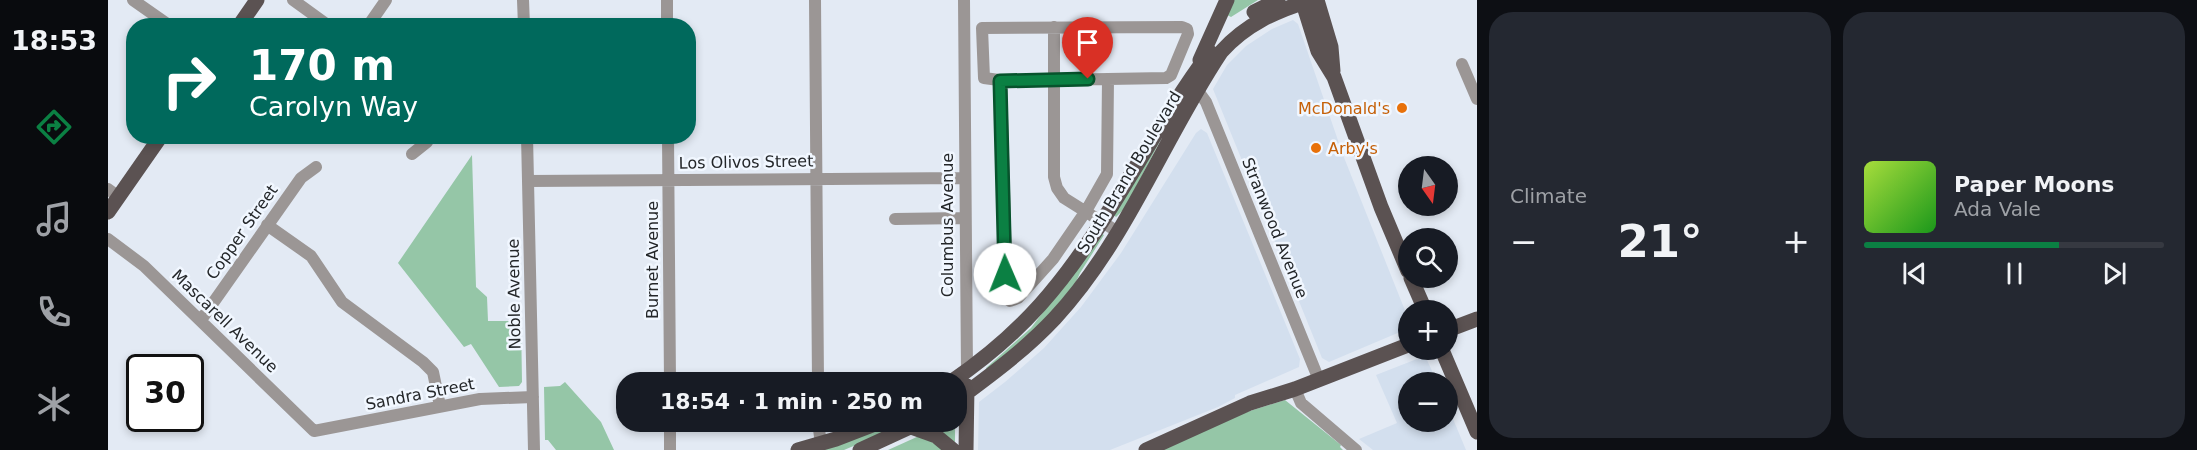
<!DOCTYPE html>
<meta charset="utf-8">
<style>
body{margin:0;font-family:"DejaVu Sans",sans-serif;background:#242831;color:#f1f3f6;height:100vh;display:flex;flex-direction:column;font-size:22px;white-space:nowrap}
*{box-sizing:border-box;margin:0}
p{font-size:20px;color:#9ea1a6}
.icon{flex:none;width:33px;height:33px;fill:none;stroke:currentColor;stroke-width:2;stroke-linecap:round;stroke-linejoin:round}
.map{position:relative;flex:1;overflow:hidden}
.sheet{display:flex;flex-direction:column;gap:12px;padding:12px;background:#0d0f14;width:720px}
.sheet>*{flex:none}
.guide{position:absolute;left:18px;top:18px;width:570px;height:126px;border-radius:24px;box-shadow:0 3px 9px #0003;background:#00695c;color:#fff;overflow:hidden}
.needle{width:39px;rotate:166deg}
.buttons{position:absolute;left:1290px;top:156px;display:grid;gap:12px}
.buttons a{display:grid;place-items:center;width:60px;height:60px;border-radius:50%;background:#171b24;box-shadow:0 3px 9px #0003;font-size:30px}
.speed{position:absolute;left:18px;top:354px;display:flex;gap:12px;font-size:30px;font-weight:700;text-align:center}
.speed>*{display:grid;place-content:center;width:78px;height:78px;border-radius:50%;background:#171b24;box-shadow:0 3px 9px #0003;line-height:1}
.speed .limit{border:3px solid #111;border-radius:9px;background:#fff;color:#111}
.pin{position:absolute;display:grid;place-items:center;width:51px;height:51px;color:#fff;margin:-62px -26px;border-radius:50% 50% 50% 0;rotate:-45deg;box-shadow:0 0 6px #0007}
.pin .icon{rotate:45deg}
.me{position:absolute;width:66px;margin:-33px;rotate:359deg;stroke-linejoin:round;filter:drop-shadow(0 0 4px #0008)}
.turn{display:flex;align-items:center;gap:21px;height:126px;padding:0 24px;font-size:27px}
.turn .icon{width:78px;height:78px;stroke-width:2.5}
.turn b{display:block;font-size:42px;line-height:51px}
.big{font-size:45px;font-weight:600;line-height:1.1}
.sheet .tile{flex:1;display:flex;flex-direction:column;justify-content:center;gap:9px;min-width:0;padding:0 21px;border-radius:24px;background:#242831}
.song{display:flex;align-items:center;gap:18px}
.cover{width:72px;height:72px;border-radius:9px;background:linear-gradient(135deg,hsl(80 70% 55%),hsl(120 70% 35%))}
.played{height:6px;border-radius:3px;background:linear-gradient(90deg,#0b8043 65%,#363941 65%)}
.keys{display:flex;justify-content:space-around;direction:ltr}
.heat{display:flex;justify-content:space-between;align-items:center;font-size:33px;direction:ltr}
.sheet .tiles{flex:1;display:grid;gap:12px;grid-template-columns:repeat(2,1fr)}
.trip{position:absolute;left:508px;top:372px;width:351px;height:60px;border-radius:24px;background:#171b24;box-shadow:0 3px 9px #0003;font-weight:600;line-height:60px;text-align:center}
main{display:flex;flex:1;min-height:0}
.menu{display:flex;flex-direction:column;width:108px;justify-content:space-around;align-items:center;background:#090b0e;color:#9ea1a6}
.menu .icon{width:42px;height:42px}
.menu .selected{color:#0b8043}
.menu b{font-size:27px;color:#f1f3f6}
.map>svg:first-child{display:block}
.built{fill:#d3dfee}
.green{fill:#95c6a7}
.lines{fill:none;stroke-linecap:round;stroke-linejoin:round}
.minor{stroke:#9b9695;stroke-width:12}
.major{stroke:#5b5252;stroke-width:15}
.route-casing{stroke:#07532c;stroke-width:15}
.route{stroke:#0b8043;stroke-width:10}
.food-dot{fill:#e8710a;stroke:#f1f7ff;stroke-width:2}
.labels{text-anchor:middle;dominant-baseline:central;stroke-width:5;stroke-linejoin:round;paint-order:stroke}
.food-label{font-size:16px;fill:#c56008;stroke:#f1f7ff;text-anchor:end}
.street-label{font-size:16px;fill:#24272a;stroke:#f1f7ff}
</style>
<main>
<nav class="menu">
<b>18:53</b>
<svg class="icon selected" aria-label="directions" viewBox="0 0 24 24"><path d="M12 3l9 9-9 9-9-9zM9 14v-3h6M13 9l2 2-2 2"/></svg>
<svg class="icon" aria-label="music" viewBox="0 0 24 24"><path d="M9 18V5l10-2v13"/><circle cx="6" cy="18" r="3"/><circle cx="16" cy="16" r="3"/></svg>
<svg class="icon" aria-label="phone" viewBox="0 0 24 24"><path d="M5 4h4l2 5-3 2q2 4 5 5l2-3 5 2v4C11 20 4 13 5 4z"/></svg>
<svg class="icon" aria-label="climate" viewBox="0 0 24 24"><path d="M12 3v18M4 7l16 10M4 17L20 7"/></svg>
</nav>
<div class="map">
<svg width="1369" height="450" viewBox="0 0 1369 450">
<rect width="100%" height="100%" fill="#e3eaf4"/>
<path class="built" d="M 1185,20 L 1190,24 L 1235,155 L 1300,318 L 1300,328 L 1299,329 L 1221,362 L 1214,358 L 1105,89 L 1119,65 L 1138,46 L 1164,29 Z
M 1093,129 L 1099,133 L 1192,359 L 1191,367 L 1127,395 L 1127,398 L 1110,407 L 1002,450 L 870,450 L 871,402 L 897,382 L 936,348 L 973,307 L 1013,253 L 1088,133 Z
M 1314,357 L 1319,360 L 1329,382 L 1300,382 L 1300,422 L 1340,422 L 1340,407 L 1358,450 L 1265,450 L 1251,439 L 1289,423 L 1268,375 Z"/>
<path class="green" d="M 1124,0 L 1150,0 L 1123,17 L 1119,15 Z
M 1061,124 L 1017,208 L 1008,217 L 1005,214 Z
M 364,155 L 368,287 L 379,297 L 380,321 L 413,321 L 414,382 L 411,386 L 391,387 L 363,344 L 356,347 L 290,263 Z
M 994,234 L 996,235 L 972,273 L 967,284 L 935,322 L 879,370 L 878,368 L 923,328 Z
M 457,382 L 493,422 L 506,450 L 448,450 L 440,440 L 437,440 L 436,387 L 452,386 Z
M 1177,400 L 1233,445 L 1232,447 L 1235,450 L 1050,450 L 1123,417 Z
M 783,422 L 793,422 L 781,431 L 736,450 L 707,450 L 747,437 Z
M 836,422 L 847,422 L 847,442 L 823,429 Z
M 811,436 L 816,437 L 836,450 L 780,450 Z"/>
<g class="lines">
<path class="minor" d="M 25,0 L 62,26
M 185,0 L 221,26
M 415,0 L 416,26
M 559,0 L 559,26
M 707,0 L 710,382
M 856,0 L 859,371
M 260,26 L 278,0
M 946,27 L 946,177 L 949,188 L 956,198 L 1010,232
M 1074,27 L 1079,29 L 1080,34 L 1063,75 L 1058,78 L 1000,79 L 999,174 L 978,211 L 945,259 L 910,298 L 902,301 L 899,299 L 893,82 L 891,80 L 876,78 L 874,28 Z
M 1354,64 L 1369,99
M 893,81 L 1000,79
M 1090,91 L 1098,102 L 1211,380
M 419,136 L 426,450
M 560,136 L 562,382
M 304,154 L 319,142 L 322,136
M 420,181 L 856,178
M 0,189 L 11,197
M 787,219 L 856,218
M 159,225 L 203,256 L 234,302 L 315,362 L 325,372 L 332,406
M 0,239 L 36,266 L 206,431 L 372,399 L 425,397
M 93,320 L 193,178 L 208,167
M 1187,389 L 1193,403 L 1248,450
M 562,422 L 562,450
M 710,422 L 713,444"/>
<path class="major" d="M 1194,0 L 1210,51 L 1226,77 L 1273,207 L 1300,271
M 1209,0 L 1223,47 L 1225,71
M 1146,12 L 1170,0
M 131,26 L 149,0
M 1092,60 L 1119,0
M 0,212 L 53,136
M 1303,278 L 1317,310
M 1340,330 L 1369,319
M 1334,350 L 1369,432
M 843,382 C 875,360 905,335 932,305 C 1000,229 1041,133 1102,52
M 849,400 C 884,374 917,350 947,318 C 1019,240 1055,139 1113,52 C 1138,24 1168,11 1203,0
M 803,427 L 828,436 L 845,450
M 690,450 L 728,439 L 772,422
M 752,450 L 813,422
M 858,450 L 859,386
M 1038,450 L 1142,403 L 1187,389 L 1300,345"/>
</g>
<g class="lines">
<g class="route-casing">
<path id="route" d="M 897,274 L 892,81 L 980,79"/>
</g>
<use href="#route" class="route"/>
</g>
<g class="food-dot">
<circle cx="1294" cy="108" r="6"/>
<circle cx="1208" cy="148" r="6"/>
</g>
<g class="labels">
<g class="food-label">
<text x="1282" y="108">McDonald's</text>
<text x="1220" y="148" text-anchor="start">Arby's</text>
</g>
<g class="street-label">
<text transform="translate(638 162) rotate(-1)">Los Olivos Street</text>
<text transform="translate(1021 172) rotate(-59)">South Brand Boulevard</text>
<text transform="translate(839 225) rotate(-90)">Columbus Avenue</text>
<text transform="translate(1167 228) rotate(68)">Stranwood Avenue</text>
<text transform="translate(134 232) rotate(-55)">Copper Street</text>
<text transform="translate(544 260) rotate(-90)">Burnet Avenue</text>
<text transform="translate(406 294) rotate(-91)">Noble Avenue</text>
<text transform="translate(117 321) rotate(44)">Mascarell Avenue</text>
<text transform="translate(312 394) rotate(-11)">Sandra Street</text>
</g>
</g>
</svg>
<div class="buttons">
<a><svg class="needle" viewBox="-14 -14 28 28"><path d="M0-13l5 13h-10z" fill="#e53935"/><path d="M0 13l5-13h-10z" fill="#9ea1a6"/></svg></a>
<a><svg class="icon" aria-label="search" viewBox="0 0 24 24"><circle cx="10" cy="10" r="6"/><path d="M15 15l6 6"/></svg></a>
<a>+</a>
<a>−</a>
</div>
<div class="speed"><div class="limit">30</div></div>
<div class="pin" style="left:980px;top:79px;background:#d93025"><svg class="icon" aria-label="arrive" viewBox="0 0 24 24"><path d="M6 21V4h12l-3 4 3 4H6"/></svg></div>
<svg class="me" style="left:897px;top:274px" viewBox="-20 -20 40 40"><circle r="19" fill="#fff"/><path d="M0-13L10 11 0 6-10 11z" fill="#0b8043"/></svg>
<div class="trip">18:54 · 1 min · 250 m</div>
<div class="guide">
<div class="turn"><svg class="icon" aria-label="right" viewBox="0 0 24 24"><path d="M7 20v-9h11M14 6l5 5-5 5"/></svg><div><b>170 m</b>Carolyn Way</div></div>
</div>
</div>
<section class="sheet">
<div class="tiles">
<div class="tile"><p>Climate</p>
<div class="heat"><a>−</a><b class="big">21°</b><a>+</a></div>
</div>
<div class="tile">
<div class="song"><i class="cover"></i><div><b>Paper Moons</b><p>Ada Vale</p></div></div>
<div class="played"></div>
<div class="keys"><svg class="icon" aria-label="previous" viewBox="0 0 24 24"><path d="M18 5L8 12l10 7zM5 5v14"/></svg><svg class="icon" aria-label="pause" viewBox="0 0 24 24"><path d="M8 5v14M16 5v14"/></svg><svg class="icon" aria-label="next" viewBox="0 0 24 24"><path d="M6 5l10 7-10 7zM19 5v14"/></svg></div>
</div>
</div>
</section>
</main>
